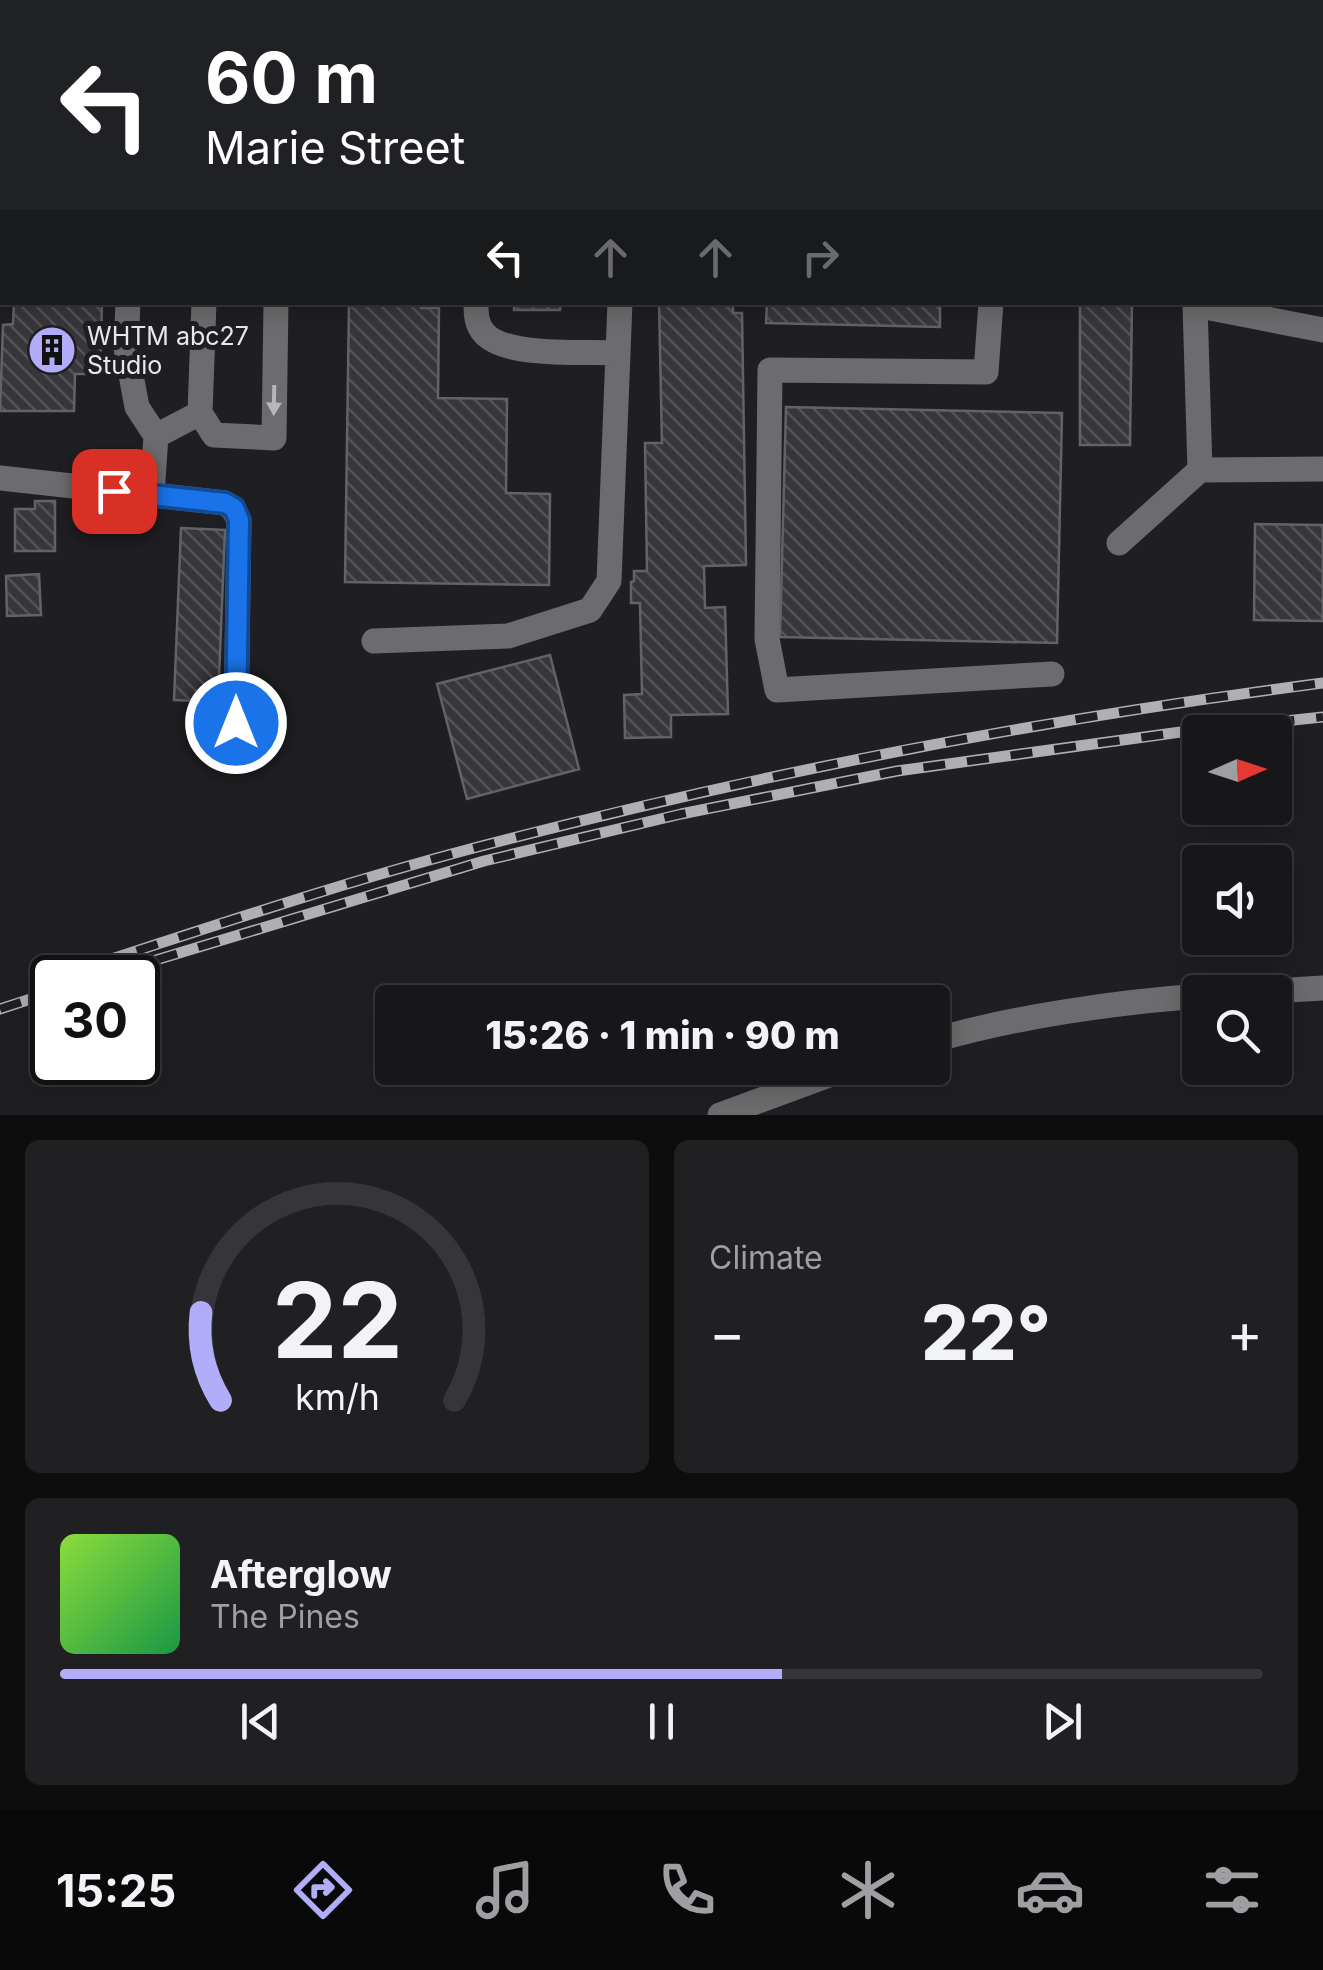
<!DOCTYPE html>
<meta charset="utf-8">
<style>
body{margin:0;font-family:Inter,sans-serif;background:#202023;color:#f1f3f6;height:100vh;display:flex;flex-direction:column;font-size:38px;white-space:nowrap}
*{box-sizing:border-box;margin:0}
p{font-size:32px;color:#9e9fa2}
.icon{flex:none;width:55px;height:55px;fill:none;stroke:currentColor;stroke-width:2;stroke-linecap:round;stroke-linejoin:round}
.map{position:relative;height:1115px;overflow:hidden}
.drawer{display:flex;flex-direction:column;gap:25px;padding:25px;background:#0d0d0e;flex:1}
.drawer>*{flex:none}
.banner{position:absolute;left:0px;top:0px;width:1325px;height:305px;box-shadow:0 5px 25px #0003,0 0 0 2px #363639;background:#202124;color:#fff;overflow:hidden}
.needle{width:65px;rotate:87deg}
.buttons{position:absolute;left:1182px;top:715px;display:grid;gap:20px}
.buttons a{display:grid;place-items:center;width:110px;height:110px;border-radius:10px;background:#17171a;box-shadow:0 5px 25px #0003,0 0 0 2px #363639;font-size:50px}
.speed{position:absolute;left:30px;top:955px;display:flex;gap:20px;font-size:50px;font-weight:700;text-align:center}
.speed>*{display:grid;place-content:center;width:130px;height:130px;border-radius:50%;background:#17171a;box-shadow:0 5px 25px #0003,0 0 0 2px #363639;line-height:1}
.speed .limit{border:5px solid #111;border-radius:15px;background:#fff;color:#111}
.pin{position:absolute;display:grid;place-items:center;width:85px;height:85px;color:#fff;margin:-42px;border-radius:20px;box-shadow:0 5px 15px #0006}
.me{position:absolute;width:110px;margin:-55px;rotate:0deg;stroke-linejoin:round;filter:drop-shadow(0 0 8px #0008)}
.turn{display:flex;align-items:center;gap:35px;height:210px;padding:0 40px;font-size:45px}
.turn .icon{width:130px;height:130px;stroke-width:2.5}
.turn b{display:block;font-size:70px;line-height:85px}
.lanes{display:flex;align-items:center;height:95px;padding:0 40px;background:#0003;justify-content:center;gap:50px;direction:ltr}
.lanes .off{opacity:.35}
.big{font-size:75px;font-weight:800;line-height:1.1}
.drawer .card{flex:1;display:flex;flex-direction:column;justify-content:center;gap:15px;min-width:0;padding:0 35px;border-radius:15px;background:#202023}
.drawer .dial{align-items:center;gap:0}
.dial svg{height:260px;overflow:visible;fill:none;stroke:#363639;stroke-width:7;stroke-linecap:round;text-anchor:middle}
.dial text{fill:#f1f3f6;stroke:none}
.song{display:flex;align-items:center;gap:30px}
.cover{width:120px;height:120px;border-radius:15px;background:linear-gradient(135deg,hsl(90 70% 55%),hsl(140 70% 35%))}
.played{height:10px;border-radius:5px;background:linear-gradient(90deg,#b2adf9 60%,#363639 60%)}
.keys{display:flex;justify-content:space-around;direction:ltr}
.heat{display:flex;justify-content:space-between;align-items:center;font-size:55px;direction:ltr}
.drawer .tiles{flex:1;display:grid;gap:25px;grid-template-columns:1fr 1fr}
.card:last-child{grid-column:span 2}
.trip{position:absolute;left:375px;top:985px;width:575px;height:100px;border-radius:10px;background:#17171a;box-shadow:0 5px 25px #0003,0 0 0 2px #363639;font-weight:800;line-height:100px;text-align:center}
.menu{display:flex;height:160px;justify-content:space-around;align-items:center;background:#09090a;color:#9e9fa2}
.menu .icon{width:70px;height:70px}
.menu .selected{color:#b2adf9}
.menu b{font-size:45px;color:#f1f3f6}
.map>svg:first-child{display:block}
.building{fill:url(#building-back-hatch);stroke:#636367;stroke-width:2.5}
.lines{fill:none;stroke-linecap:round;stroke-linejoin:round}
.minor{stroke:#6c6c6e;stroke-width:25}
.rail-casing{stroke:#b0b0b2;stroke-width:11}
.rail{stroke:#1f1f23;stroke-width:8;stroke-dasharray:22;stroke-linecap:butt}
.oneway{fill:#b7b7b9}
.route-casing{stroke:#114b97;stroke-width:25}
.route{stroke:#1a73e8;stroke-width:18}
.labels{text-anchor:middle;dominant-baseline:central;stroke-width:10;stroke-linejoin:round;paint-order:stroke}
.poi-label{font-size:25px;fill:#e9e9eb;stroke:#1f1f23;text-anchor:start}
</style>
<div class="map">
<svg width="1323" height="1115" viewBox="0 0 1323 1115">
<defs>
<pattern id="building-back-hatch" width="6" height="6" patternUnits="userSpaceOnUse" patternTransform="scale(2.5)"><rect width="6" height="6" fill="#37373b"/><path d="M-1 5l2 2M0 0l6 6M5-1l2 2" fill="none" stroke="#545458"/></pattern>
</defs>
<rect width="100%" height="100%" fill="#1f1f23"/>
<path class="building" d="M 14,302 L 102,302 L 100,374 L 75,374 L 74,411 L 0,411 L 3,325 L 13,324 Z
M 349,302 L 421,302 L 421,308 L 439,308 L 438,398 L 507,399 L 506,493 L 550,494 L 549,585 L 345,582 Z
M 514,302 L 561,302 L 560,310 L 514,310 Z
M 659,302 L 733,302 L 733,313 L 742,313 L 746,565 L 704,566 L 705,608 L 725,607 L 728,714 L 671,715 L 671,737 L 625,738 L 624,695 L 642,694 L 640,603 L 631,603 L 631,582 L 634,581 L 634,571 L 647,571 L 645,443 L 662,443 Z
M 767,302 L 940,302 L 940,327 L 766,323 Z
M 1080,302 L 1132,302 L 1130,445 L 1080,445 Z
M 786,407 L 1062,413 L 1057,643 L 780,637 Z
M 35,501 L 55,501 L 55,551 L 15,551 L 15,509 L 35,509 Z
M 1255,524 L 1323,525 L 1323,621 L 1254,620 Z
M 181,528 L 225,530 L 218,702 L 174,700 Z
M 39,574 L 41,615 L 7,616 L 6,576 Z
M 550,655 L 579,769 L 467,799 L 437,684 Z"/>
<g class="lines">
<path class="minor" d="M 932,0 L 1018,2
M 230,2 L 230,0
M 488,2 L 527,0
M 631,2 L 631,0
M 1095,2 L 1095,0
M 1322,11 L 1323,11
M 0,27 L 2,27
M 128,302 L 126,348 L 137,407 L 156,436
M 204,302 L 200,413 L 214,435 L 274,438 L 276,302
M 476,302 C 476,314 476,324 484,333 C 505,358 586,351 618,353
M 991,302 L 986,372 L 770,370 L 767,639 L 777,690 L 1052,674
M 1323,330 L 1195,305 L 1200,470 L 1323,469
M 0,478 L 225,503 L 233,509 L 239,520 L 236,723
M 152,495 L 156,436 L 200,413
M 1119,543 L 1200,470
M 374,641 L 508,636 L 590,610 L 609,581 L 620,302
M 1258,992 L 1323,988
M 932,1041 C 1011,1017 1118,1002 1200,996
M 720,1115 L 848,1068"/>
<g class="rail-casing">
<path id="rail" d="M 156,960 L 484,861 L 681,814 L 897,771 L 1188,731 L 1323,717
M 53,978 C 199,931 345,881 493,843 C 767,772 1043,719 1323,683
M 0,1009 L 52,992"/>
</g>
<use href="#rail" class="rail"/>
</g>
<defs><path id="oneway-solid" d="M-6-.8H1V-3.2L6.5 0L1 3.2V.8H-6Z" transform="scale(2.5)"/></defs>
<use class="oneway" href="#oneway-solid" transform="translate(274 400) rotate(91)"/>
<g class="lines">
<g class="route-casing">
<path id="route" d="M 114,491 L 225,503 L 234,508 L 239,520 L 236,723"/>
</g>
<use href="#route" class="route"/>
</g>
<defs>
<g id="building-disc" transform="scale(2.5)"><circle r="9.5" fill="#b2adf9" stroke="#1f1f23"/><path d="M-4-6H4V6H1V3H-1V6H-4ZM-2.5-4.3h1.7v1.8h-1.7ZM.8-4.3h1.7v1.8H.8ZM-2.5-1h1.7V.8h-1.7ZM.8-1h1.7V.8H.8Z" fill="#111"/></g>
</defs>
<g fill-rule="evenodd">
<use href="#building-disc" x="52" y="350"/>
</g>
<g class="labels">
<g class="poi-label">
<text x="87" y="336">WHTM abc27<tspan x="87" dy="29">Studio</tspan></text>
</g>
</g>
</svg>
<div class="buttons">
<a><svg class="needle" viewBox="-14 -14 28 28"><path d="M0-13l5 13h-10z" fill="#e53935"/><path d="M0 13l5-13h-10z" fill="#9e9fa2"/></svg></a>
<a><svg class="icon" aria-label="sound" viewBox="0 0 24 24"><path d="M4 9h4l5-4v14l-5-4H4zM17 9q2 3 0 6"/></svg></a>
<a><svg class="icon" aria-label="search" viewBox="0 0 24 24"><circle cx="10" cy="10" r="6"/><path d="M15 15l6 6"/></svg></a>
</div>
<div class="speed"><div class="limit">30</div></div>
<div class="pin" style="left:114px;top:491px;background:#d93025"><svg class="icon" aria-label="arrive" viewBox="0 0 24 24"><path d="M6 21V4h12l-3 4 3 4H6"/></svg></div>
<svg class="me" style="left:236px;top:723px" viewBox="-20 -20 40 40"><circle r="17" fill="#1a73e8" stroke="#fff" stroke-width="3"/><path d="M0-11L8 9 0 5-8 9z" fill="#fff"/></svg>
<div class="trip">15:26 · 1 min · 90 m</div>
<div class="banner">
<div class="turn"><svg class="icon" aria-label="left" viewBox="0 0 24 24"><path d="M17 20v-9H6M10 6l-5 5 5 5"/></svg><div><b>60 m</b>Marie Street</div></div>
<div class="lanes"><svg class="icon" aria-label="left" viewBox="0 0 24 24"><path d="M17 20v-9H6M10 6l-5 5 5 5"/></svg><svg class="icon off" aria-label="ahead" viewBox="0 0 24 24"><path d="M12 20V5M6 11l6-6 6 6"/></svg><svg class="icon off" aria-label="ahead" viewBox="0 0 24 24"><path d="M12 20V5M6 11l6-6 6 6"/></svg><svg class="icon off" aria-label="right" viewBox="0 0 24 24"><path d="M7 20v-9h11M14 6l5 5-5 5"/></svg></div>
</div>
</div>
<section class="drawer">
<div class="tiles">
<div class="card dial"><svg viewBox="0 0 100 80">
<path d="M14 69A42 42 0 1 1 86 69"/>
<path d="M14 69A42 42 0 0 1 8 42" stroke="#b2adf9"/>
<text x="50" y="56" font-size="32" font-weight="700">22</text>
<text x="50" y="72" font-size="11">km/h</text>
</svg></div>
<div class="card"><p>Climate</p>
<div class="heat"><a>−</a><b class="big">22°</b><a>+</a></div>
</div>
<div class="card">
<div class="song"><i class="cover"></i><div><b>Afterglow</b><p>The Pines</p></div></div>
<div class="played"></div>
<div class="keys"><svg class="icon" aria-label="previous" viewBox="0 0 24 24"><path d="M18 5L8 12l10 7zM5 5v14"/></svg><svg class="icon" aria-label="pause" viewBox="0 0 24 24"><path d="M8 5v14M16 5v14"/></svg><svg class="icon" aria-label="next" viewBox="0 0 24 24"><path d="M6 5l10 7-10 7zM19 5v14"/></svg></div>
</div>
</div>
</section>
<nav class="menu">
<b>15:25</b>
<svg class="icon selected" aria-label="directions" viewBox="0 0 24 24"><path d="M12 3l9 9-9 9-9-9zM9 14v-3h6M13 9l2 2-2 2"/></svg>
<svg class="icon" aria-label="music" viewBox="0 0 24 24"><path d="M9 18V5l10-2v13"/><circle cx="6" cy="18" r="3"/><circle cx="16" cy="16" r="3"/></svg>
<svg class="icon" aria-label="phone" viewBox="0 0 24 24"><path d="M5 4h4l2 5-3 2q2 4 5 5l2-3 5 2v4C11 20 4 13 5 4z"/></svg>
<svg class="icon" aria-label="climate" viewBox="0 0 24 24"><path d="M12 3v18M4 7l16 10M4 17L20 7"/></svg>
<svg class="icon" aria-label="car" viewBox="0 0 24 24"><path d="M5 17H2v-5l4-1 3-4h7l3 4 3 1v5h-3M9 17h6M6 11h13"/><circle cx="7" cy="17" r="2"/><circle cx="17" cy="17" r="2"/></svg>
<svg class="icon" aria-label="filters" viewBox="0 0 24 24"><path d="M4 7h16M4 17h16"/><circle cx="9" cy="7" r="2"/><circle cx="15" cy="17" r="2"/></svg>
</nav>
